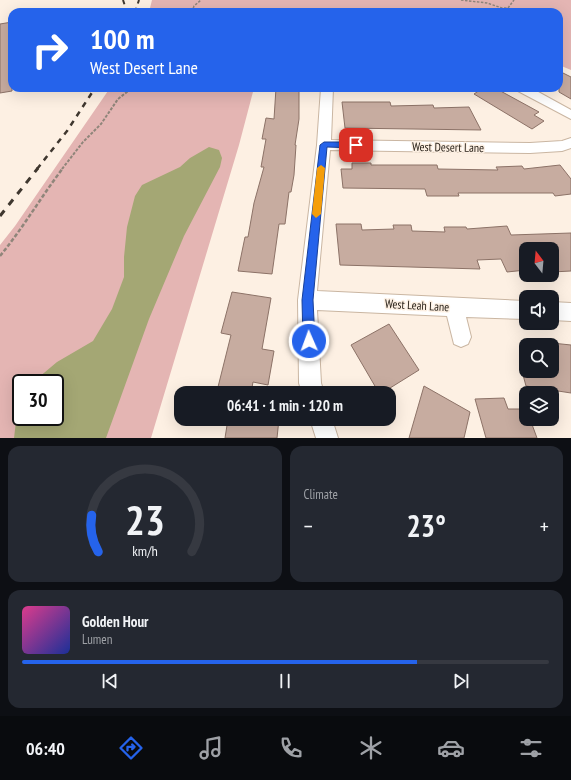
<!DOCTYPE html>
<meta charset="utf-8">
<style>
body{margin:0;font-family:"PT Sans Narrow",sans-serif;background:#242831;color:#f1f3f6;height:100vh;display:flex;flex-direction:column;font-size:15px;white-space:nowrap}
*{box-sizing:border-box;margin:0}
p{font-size:13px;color:#9ea1a6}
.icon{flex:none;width:22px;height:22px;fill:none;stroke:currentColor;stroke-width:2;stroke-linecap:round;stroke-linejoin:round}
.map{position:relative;height:438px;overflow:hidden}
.sheet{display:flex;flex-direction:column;gap:8px;padding:8px;background:#0d0f14;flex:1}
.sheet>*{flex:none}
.hud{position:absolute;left:8px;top:8px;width:555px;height:84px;border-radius:12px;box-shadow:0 4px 16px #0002;background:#2563eb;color:#fff;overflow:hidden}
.needle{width:26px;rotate:344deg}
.buttons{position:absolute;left:519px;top:242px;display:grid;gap:8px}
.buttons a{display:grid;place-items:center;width:40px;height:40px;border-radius:8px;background:#171b24;box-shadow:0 4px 16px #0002;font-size:20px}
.speed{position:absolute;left:12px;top:374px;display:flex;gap:8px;font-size:20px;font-weight:700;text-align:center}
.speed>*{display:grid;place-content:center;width:52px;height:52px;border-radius:50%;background:#171b24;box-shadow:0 4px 16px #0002;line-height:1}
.speed .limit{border:2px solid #111;border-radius:6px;background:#fff;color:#111}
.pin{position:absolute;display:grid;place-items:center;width:34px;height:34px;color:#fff;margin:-17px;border-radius:8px;box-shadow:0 2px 6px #0006}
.me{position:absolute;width:44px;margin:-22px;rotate:358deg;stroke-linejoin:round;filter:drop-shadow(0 0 3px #0008)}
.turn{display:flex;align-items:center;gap:14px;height:84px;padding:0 16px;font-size:18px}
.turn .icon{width:52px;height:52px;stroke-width:2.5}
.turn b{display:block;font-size:28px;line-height:34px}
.big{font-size:30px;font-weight:600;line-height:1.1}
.sheet .tile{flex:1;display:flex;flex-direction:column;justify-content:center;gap:6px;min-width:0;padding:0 14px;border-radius:12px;background:#242831}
.sheet .dial{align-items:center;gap:0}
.dial svg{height:104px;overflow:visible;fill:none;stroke:#363941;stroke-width:7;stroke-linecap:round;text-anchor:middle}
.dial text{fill:#f1f3f6;stroke:none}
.song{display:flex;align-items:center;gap:12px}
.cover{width:48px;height:48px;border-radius:6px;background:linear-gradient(135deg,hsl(330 70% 55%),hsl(230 70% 35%))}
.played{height:4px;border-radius:2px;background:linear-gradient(90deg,#2563eb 75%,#363941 75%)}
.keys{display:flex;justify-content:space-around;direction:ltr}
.heat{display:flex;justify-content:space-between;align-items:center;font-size:22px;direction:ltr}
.sheet .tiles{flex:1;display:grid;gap:8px;grid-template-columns:1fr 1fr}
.tile:last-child{grid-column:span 2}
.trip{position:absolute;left:174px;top:386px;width:222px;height:40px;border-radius:12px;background:#171b24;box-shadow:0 4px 16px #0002;font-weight:600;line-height:40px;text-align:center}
.menu{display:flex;height:64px;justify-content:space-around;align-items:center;background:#090b0e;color:#9ea1a6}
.menu .icon{width:28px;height:28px}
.menu .on{color:#2563eb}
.menu b{font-size:18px;color:#f1f3f6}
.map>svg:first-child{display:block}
.green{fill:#e4b5b3;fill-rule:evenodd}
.water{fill:#a4a774}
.building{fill:#c7aca0;stroke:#8c7267}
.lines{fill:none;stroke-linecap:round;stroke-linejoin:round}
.minor-casing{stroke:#cab6a2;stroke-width:2}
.path-far2{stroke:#8f857a;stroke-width:1.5;stroke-dasharray:2.5 1.5;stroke-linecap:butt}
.path-far1{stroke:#8f857a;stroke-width:2;stroke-dasharray:3 1.5;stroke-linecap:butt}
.path{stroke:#8f857a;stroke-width:2.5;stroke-dasharray:4 2;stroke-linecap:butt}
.minor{fill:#fff;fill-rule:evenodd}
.rail-far2{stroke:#3f372f;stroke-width:2;stroke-dasharray:4.5 4.5;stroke-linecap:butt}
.rail-far1{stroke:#3f372f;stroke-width:2.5;stroke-dasharray:5.5 5.5;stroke-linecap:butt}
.rail{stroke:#3f372f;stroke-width:3;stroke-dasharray:7 7;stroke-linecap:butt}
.route{fill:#2563eb;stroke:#184099}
.slow{fill:#f59e0b}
.labels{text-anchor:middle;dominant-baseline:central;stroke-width:3;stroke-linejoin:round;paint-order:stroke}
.street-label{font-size:12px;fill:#221b13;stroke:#fdf0e3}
</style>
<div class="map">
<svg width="571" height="438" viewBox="0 0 571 438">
<rect width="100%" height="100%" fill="#fdf0e3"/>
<path class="green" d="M 152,0 L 571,0 L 571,70 L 559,65 L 559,12 L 149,12 Z
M 110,88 L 254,88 L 239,145 L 151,438 L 0,438 L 0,245 L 15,226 ZM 21,383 L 55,383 L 55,417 L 21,417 Z"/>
<path class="water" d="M 209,147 L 219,150 L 222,158 L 220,167 L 184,236 L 149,319 L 106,438 L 14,438 L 18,405 L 21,400 L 21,417 L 55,417 L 55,383 L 32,383 L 57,362 L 93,341 L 112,309 L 124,277 L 124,257 L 127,227 L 135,196 L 142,185 L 180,167 L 190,158 Z"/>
<path class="building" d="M 12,22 L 12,91 L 0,93 L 0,24 Z
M 559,71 L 571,77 L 571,99 L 559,92 Z
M 276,88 L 299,88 L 299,119 L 295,145 L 296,145 L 294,175 L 291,192 L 289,192 L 285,224 L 279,224 L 272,274 L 238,271 L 245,237 L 248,237 L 254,203 L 264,167 L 261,167 L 266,139 L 262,139 L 266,118 L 274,119 Z
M 483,88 L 495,88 L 539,112 L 534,115 L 544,121 L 532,129 L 474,94 Z
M 342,102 L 390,102 L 391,106 L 433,105 L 434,108 L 469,107 L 481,130 L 345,128 Z
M 352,163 L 371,163 L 371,165 L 437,165 L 438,169 L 498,170 L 496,167 L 522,166 L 524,169 L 560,165 L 571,179 L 571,194 L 555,196 L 553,193 L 458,193 L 459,196 L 427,196 L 425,189 L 343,188 L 341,169 L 352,169 Z
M 336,224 L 361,224 L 362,230 L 394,229 L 393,225 L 411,225 L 412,231 L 445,232 L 444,227 L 466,227 L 467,229 L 507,226 L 511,235 L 571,233 L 571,271 L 552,272 L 552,249 L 526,249 L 526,270 L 507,272 L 501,259 L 477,260 L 480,269 L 340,265 Z
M 232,292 L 271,298 L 262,349 L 274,351 L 268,385 L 253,382 L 251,393 L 227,393 L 217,391 L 231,335 L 221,333 Z
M 389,324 L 419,370 L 382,393 L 379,393 L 351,345 Z
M 552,343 L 571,345 L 571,393 L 526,386 L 522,371 L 552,371 Z
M 424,386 L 470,412 L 464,438 L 409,438 Z
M 504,398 L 508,409 L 526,409 L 526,419 L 530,419 L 537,438 L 486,438 L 475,399 Z
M 228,419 L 279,419 L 277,438 L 225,438 Z"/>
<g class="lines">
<g class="minor-casing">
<path id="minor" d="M 321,88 L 333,88 L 331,140 L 530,143 L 562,141 L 571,138 L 571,148 L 562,151 L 530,153 L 330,150 L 317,291 L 526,301 L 526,319 L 466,317 L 471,337 L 468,344 L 461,347 L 454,344 L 447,316 L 317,310 L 321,383 L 324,393 L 302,393 L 299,383 L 298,300 L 317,145 Z
M 516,88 L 531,88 L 571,110 L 571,119 L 518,91 Z
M 552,302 L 571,303 L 571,321 L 552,320 Z
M 310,419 L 332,419 L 338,438 L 316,438 Z"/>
</g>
<path class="path-far2" d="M 461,0 L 487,3 L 502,8 L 508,8 L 514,0
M 192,12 L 194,6 L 201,0"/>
<path class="path-far1" d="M 62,169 L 83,142 L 101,124 L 118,99 L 132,88"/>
<path class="path" d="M 0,256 C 23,228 41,197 63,168"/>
<use href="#minor" class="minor"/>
<path class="rail-far2" d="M 123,0 L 127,12
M 135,12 L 139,0"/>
<path class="rail-far1" d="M 37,169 L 67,131 L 95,88"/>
<path class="rail" d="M 0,216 L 38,168"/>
</g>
<path class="route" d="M 324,142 L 356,142 L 359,145 L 356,148 L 327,147 L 313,300 L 315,341 L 313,345 L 309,347 L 305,345 L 303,341 L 302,300 L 320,145 Z"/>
<path class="slow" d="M 321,165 L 325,168 L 321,214 L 316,218 L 312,214 L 317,168 Z"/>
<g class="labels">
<g class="street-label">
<text transform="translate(448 147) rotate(1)">West Desert Lane</text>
<text transform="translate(417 305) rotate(3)">West Leah Lane</text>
</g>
</g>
</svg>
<div class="buttons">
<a><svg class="needle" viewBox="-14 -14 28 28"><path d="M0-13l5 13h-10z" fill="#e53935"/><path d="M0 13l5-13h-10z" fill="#9ea1a6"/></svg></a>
<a><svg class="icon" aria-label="sound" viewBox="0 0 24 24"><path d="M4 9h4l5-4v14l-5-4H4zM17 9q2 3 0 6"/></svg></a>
<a><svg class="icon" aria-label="search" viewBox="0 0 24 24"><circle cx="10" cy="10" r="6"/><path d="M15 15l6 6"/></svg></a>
<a><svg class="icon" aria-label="layers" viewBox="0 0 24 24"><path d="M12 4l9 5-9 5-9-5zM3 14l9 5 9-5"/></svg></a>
</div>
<div class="speed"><div class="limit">30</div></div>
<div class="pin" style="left:356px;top:145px;background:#d93025"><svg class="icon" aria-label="arrive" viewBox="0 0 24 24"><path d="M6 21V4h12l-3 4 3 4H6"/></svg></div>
<svg class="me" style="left:309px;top:341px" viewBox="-20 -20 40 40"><circle r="17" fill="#2563eb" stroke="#fff" stroke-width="3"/><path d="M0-11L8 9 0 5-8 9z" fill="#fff"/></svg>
<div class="trip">06:41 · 1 min · 120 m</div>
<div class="hud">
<div class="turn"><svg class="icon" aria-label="right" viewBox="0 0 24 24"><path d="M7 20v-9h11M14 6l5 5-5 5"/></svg><div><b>100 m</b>West Desert Lane</div></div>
</div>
</div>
<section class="sheet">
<div class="tiles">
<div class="tile dial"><svg viewBox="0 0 100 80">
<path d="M14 69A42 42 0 1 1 86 69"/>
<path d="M14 69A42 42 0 0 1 9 41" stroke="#2563eb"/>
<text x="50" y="56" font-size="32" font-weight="700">23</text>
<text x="50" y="72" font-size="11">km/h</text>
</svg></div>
<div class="tile"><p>Climate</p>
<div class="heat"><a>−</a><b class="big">23°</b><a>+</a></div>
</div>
<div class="tile">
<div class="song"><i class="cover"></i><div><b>Golden Hour</b><p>Lumen</p></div></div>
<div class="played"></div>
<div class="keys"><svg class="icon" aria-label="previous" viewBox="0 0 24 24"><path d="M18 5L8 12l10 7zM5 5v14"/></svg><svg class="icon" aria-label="pause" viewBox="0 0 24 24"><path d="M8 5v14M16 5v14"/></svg><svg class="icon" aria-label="next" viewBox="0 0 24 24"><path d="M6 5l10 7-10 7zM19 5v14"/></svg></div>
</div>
</div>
</section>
<nav class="menu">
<b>06:40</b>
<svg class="icon on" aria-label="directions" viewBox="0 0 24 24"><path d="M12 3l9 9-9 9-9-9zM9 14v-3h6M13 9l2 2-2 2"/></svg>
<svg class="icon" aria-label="music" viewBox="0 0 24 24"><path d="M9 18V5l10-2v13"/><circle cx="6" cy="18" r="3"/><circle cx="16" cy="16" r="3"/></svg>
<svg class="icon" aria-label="phone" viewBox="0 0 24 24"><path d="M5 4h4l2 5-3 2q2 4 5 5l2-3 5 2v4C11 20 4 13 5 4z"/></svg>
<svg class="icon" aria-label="climate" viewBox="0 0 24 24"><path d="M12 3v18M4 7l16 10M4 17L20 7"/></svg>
<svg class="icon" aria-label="car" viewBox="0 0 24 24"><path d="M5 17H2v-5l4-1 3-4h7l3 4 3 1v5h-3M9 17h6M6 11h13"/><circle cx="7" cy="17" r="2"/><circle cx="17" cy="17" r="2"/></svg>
<svg class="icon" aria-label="filters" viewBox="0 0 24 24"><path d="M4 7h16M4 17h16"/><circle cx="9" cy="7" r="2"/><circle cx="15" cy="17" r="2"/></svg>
</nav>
